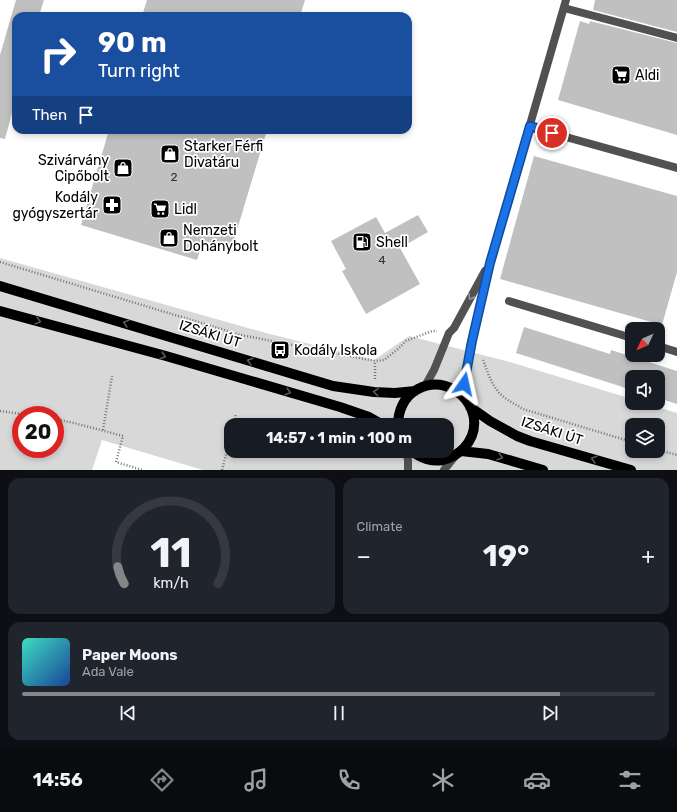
<!DOCTYPE html>
<meta charset="utf-8">
<style>
body{margin:0;font-family:Rubik,sans-serif;background:#20242c;color:#f1f3f6;height:100vh;display:flex;flex-direction:column;font-size:15px;white-space:nowrap}
*{box-sizing:border-box;margin:0}
p{font-size:13px;color:#9ea1a6}
.icon{flex:none;width:22px;height:22px;fill:none;stroke:currentColor;stroke-width:2;stroke-linecap:round;stroke-linejoin:round}
.map{position:relative;height:470px;overflow:hidden}
.sheet{display:flex;flex-direction:column;gap:8px;padding:8px;background:#0d0f14;flex:1}
.sheet>*{flex:none}
.guide{position:absolute;left:12px;top:12px;width:400px;height:122px;border-radius:12px;box-shadow:0 2px 6px #0003;background:#1a4fa0;color:#fff;overflow:hidden}
.needle{width:26px;rotate:226deg}
.tools{position:absolute;left:625px;top:322px;display:grid;gap:8px}
.tools a{display:grid;place-items:center;width:40px;height:40px;border-radius:8px;background:#171b24;box-shadow:0 2px 6px #0003;font-size:20px}
.speed{position:absolute;left:12px;top:406px;display:flex;gap:8px;font-size:20px;font-weight:700;text-align:center}
.speed>*{display:grid;place-content:center;width:52px;height:52px;border-radius:50%;background:#171b24;box-shadow:0 2px 6px #0003;line-height:1}
.speed .limit{border:6px solid #d22;background:#fff;color:#111}
.pin{position:absolute;display:grid;place-items:center;width:34px;height:34px;color:#fff;margin:-17px;border:2px solid #fff;border-radius:50%;box-shadow:0 1px 4px #0007}
.me{position:absolute;width:44px;margin:-22px;rotate:11deg;stroke-linejoin:round;filter:drop-shadow(0 0 3px #0008)}
.turn{display:flex;align-items:center;gap:14px;height:84px;padding:0 20px;font-size:18px}
.turn .icon{width:52px;height:52px;stroke-width:2.5}
.turn b{display:block;font-size:28px;line-height:34px}
.then{display:flex;align-items:center;height:38px;padding:0 20px;background:#0003;gap:8px;font-size:15px}
.big{font-size:30px;font-weight:700;line-height:1.1}
.sheet .widget{flex:1;display:flex;flex-direction:column;justify-content:center;gap:6px;min-width:0;padding:0 14px;border-radius:12px;background:#20242c}
.sheet .dial{align-items:center;gap:0}
.dial svg{height:104px;overflow:visible;fill:none;stroke:#363941;stroke-width:7;stroke-linecap:round;text-anchor:middle}
.dial text{fill:#f1f3f6;stroke:none}
.song{display:flex;align-items:center;gap:12px}
.cover{width:48px;height:48px;border-radius:6px;background:linear-gradient(135deg,hsl(170 70% 55%),hsl(220 70% 35%))}
.played{height:4px;border-radius:2px;background:linear-gradient(90deg,#858687 85%,#363941 85%)}
.keys{display:flex;justify-content:space-around;direction:ltr}
.heat{display:flex;justify-content:space-between;align-items:center;font-size:22px;direction:ltr}
.sheet .tiles{flex:1;display:grid;gap:8px;grid-template-columns:1fr 1fr}
.widget:last-child{grid-column:span 2}
.trip{position:absolute;left:224px;top:418px;width:230px;height:40px;border-radius:12px;background:#171b24;box-shadow:0 2px 6px #0003;font-weight:700;line-height:40px;text-align:center}
.menu{display:flex;height:64px;justify-content:space-around;align-items:center;background:#090b0e;color:#9ea1a6}
.menu .icon{width:28px;height:28px}
.menu .current{color:#858687}
.menu b{font-size:18px;color:#f1f3f6}
.map>svg:first-child{display:block}
.green{fill:#d8d8d8;fill-rule:evenodd}
.building{fill:#c0c0c0}
.lines{fill:none;stroke-linecap:round;stroke-linejoin:round}
.primary-casing{stroke:#dbdbdb;stroke-width:12}
.path{stroke:#737373;stroke-width:2.5;stroke-dasharray:1 2;stroke-linecap:butt}
.service{stroke:#515151;stroke-width:8}
.minor{stroke:#515151;stroke-width:8}
.primary{stroke:#000;stroke-width:10}
.oneway{stroke:#979797}
.oneway2{stroke:#595959}
.route-casing{stroke:#114b97;stroke-width:10}
.route{stroke:#1a73e8;stroke-width:7}
.labels{text-anchor:middle;dominant-baseline:central;stroke-width:3.5;stroke-linejoin:round;paint-order:stroke}
.number-label{font-size:12px;fill:#303030}
.poi-label{font-size:14px;fill:#000;stroke:#fff;text-anchor:start}
.street-label{font-size:14px;fill:#000;stroke:#fff}
</style>
<div class="map">
<svg width="677" height="470" viewBox="0 0 677 470">
<rect width="100%" height="100%" fill="#fff"/>
<path class="green" d="M 0,258 L 266,333 L 374,360 L 409,336 L 510,362 L 632,399 L 632,403 L 645,403 L 677,413 L 677,470 L 203,470 L 102,440 L 92,470 L 0,470 ZM 21,415 L 55,415 L 55,449 L 21,449 ZM 231,425 L 447,425 L 447,451 L 231,451 ZM 632,425 L 658,425 L 658,451 L 632,451 Z"/>
<path class="building" d="M 16,0 L 44,0 L 39,16 L 16,16 L 16,98 L 5,139 L 0,138 L 0,55 Z
M 147,0 L 305,0 L 300,16 L 142,16 Z
M 595,0 L 677,0 L 677,32 L 593,10 Z
M 580,21 L 589,24 L 590,21 L 677,43 L 677,135 L 558,100 Z
M 109,130 L 267,130 L 231,250 L 203,241 L 197,260 L 81,225 Z
M 534,156 L 677,196 L 677,272 L 662,325 L 500,279 Z
M 418,215 L 428,232 L 400,248 L 420,284 L 366,314 L 342,271 L 346,269 L 331,241 L 376,217 L 385,233 Z
M 524,327 L 610,354 L 611,350 L 677,371 L 677,404 L 658,398 L 658,377 L 632,377 L 632,390 L 516,353 Z"/>
<g class="lines">
<g class="primary-casing">
<path id="primary" d="M 0,286 L 333,386 L 374,392 L 395,393 L 415,391
M 0,311 L 166,356 L 340,407 L 369,417 L 383,425
M 470,407 L 490,421 L 517,436 L 530,441 L 631,470
M 398,425 C 398,411 404,396 418,389 C 455,370 493,417 464,448 C 458,454 451,458 443,460 C 432,462 420,458 412,451
M 461,451 L 488,454 L 543,470"/>
</g>
<path class="path" d="M 0,262 L 241,335 L 375,361 L 384,360 L 398,349 L 406,341 L 432,331 L 437,331
M 483,360 C 487,370 490,381 497,390 C 503,399 514,403 523,409 L 632,442
M 375,379 L 375,361
M 0,411 L 29,415
M 55,419 L 74,423 L 123,436 L 116,462 L 142,470
M 234,425 L 236,414
M 103,430 L 112,376
M 658,450 L 677,455
M 222,470 L 231,436"/>
<path class="service" d="M 564,8 L 677,38
M 425,386 L 434,370 L 449,333 L 454,328 L 485,271
M 462,395 L 472,341 L 490,263 L 566,0"/>
<path class="minor" d="M 530,127 L 677,168
M 509,301 L 632,338
M 658,346 L 677,352
M 406,451 L 408,460 L 408,470
M 444,470 L 456,455"/>
<use href="#primary" class="primary"/>
</g>
<defs><path id="oneway-chevron" d="M-2-3.5L2.5 0L-2 3.5" fill="none" stroke-width="1.6" stroke-linecap="round" stroke-linejoin="round"/></defs>
<use class="oneway" href="#oneway-chevron" transform="translate(471 297) rotate(119)"/>
<g class="oneway2">
<use href="#oneway-chevron" transform="translate(38 321) rotate(15)"/>
<use href="#oneway-chevron" transform="translate(126 323) rotate(-163)"/>
<use href="#oneway-chevron" transform="translate(163 356) rotate(16)"/>
<use href="#oneway-chevron" transform="translate(250 361) rotate(-163)"/>
<use href="#oneway-chevron" transform="translate(288 392) rotate(16)"/>
<use href="#oneway-chevron" transform="translate(376 392) rotate(-175)"/>
<use href="#oneway-chevron" transform="translate(500 457) rotate(16)"/>
<use href="#oneway-chevron" transform="translate(594 459) rotate(-164)"/>
</g>
<g class="lines">
<g class="route-casing">
<path id="route" d="M 464,384 L 472,341 L 490,263 L 530,126 L 552,133"/>
</g>
<use href="#route" class="route"/>
</g>
<defs>
<g id="supermarket-square" transform="scale(1)"><rect x="-9" y="-9" width="18" height="18" rx="4" fill="#000" stroke="#fff"/><path d="M-6-5.5h2.5l.6 2H6L4.5 2H-2.5L-4.4-4H-6ZM-1.5 3.2a1.3 1.3 0 1 0 .1 0ZM3 3.2a1.3 1.3 0 1 0 .1 0Z" fill="#fff"/></g>
<g id="shop-square" transform="scale(1)"><rect x="-9" y="-9" width="18" height="18" rx="4" fill="#000" stroke="#fff"/><path d="M-5-2.5h2.3a2.7 3.5 0 0 1 5.4 0H5L5.5 6h-11ZM-1.5-2.5h3a1.5 2.3 0 0 0-3 0Z" fill="#fff"/></g>
<g id="pharmacy-square" transform="scale(1)"><rect x="-9" y="-9" width="18" height="18" rx="4" fill="#000" stroke="#fff"/><path d="M-2-6h4v4h4v4h-4v4h-4v-4h-4v-4h4Z" fill="#fff"/></g>
<g id="fuel-square" transform="scale(1)"><rect x="-9" y="-9" width="18" height="18" rx="4" fill="#000" stroke="#fff"/><path d="M-5.5-6h7V0h2V4h1.3V-2.5L3-4.5l.8-.8L6-3V5H2.5V1h-1V6h-7ZM-4.2-4.7v3.2H.2V-4.7Z" fill="#fff"/></g>
<g id="bus-square" transform="scale(1)"><rect x="-9" y="-9" width="18" height="18" rx="4" fill="#000" stroke="#fff"/><path d="M-5-6H5V4H4V6H2V4H-2V6H-4V4H-5ZM-3.5-4V0h7V-4ZM-3.5 1.2v1.5H-2V1.2ZM2 1.2v1.5H3.5V1.2Z" fill="#fff"/></g>
</defs>
<g fill-rule="evenodd">
<use href="#supermarket-square" x="621" y="75"/>
<use href="#shop-square" x="170" y="154"/>
<use href="#shop-square" x="123" y="168"/>
<use href="#pharmacy-square" x="112" y="205"/>
<use href="#supermarket-square" x="160" y="209"/>
<use href="#shop-square" x="169" y="238"/>
<use href="#fuel-square" x="362" y="242"/>
<use href="#bus-square" x="280" y="350"/>
</g>
<g class="labels">
<g class="number-label">
<text x="174" y="177">2</text>
<text x="382" y="260">4</text>
</g>
<g class="poi-label">
<text x="635" y="75">Aldi</text>
<text x="184" y="146">Starker Férfi<tspan x="184" dy="16">Divatáru</tspan></text>
<text x="109" y="160" text-anchor="end">Szivárvány<tspan x="109" dy="16">Cipőbolt</tspan></text>
<text x="98" y="197" text-anchor="end">Kodály<tspan x="98" dy="16">gyógyszertár</tspan></text>
<text x="174" y="209">Lidl</text>
<text x="183" y="230">Nemzeti<tspan x="183" dy="16">Dohánybolt</tspan></text>
<text x="376" y="242">Shell</text>
<text x="294" y="350">Kodály Iskola</text>
</g>
<g class="street-label">
<text transform="translate(210 334) rotate(17)">IZSÁKI ÚT</text>
<text transform="translate(552 431) rotate(18)">IZSÁKI ÚT</text>
</g>
</g>
</svg>
<div class="tools">
<a><svg class="needle" viewBox="-14 -14 28 28"><path d="M0-13l5 13h-10z" fill="#e53935"/><path d="M0 13l5-13h-10z" fill="#9ea1a6"/></svg></a>
<a><svg class="icon" aria-label="sound" viewBox="0 0 24 24"><path d="M4 9h4l5-4v14l-5-4H4zM17 9q2 3 0 6"/></svg></a>
<a><svg class="icon" aria-label="layers" viewBox="0 0 24 24"><path d="M12 4l9 5-9 5-9-5zM3 14l9 5 9-5"/></svg></a>
</div>
<div class="speed"><div class="limit">20</div></div>
<div class="pin" style="left:552px;top:133px;background:#d93025"><svg class="icon" aria-label="arrive" viewBox="0 0 24 24"><path d="M6 21V4h12l-3 4 3 4H6"/></svg></div>
<svg class="me" style="left:464px;top:384px" viewBox="-20 -20 40 40"><path d="M0-17L14 15 0 8-14 15z" fill="#1a73e8" stroke="#fff" stroke-width="4"/></svg>
<div class="trip">14:57 · 1 min · 100 m</div>
<div class="guide">
<div class="turn"><svg class="icon" aria-label="right" viewBox="0 0 24 24"><path d="M7 20v-9h11M14 6l5 5-5 5"/></svg><div><b>90 m</b>Turn right</div></div>
<div class="then">Then<svg class="icon" aria-label="arrive" viewBox="0 0 24 24"><path d="M6 21V4h12l-3 4 3 4H6"/></svg></div>
</div>
</div>
<section class="sheet">
<div class="tiles">
<div class="widget dial"><svg viewBox="0 0 100 80">
<path d="M14 69A42 42 0 1 1 86 69"/>
<path d="M14 69A42 42 0 0 1 9 56" stroke="#858687"/>
<text x="50" y="56" font-size="32" font-weight="700">11</text>
<text x="50" y="72" font-size="11">km/h</text>
</svg></div>
<div class="widget"><p>Climate</p>
<div class="heat"><a>−</a><b class="big">19°</b><a>+</a></div>
</div>
<div class="widget">
<div class="song"><i class="cover"></i><div><b>Paper Moons</b><p>Ada Vale</p></div></div>
<div class="played"></div>
<div class="keys"><svg class="icon" aria-label="previous" viewBox="0 0 24 24"><path d="M18 5L8 12l10 7zM5 5v14"/></svg><svg class="icon" aria-label="pause" viewBox="0 0 24 24"><path d="M8 5v14M16 5v14"/></svg><svg class="icon" aria-label="next" viewBox="0 0 24 24"><path d="M6 5l10 7-10 7zM19 5v14"/></svg></div>
</div>
</div>
</section>
<nav class="menu">
<b>14:56</b>
<svg class="icon current" aria-label="directions" viewBox="0 0 24 24"><path d="M12 3l9 9-9 9-9-9zM9 14v-3h6M13 9l2 2-2 2"/></svg>
<svg class="icon" aria-label="music" viewBox="0 0 24 24"><path d="M9 18V5l10-2v13"/><circle cx="6" cy="18" r="3"/><circle cx="16" cy="16" r="3"/></svg>
<svg class="icon" aria-label="phone" viewBox="0 0 24 24"><path d="M5 4h4l2 5-3 2q2 4 5 5l2-3 5 2v4C11 20 4 13 5 4z"/></svg>
<svg class="icon" aria-label="climate" viewBox="0 0 24 24"><path d="M12 3v18M4 7l16 10M4 17L20 7"/></svg>
<svg class="icon" aria-label="car" viewBox="0 0 24 24"><path d="M5 17H2v-5l4-1 3-4h7l3 4 3 1v5h-3M9 17h6M6 11h13"/><circle cx="7" cy="17" r="2"/><circle cx="17" cy="17" r="2"/></svg>
<svg class="icon" aria-label="filters" viewBox="0 0 24 24"><path d="M4 7h16M4 17h16"/><circle cx="9" cy="7" r="2"/><circle cx="15" cy="17" r="2"/></svg>
</nav>
